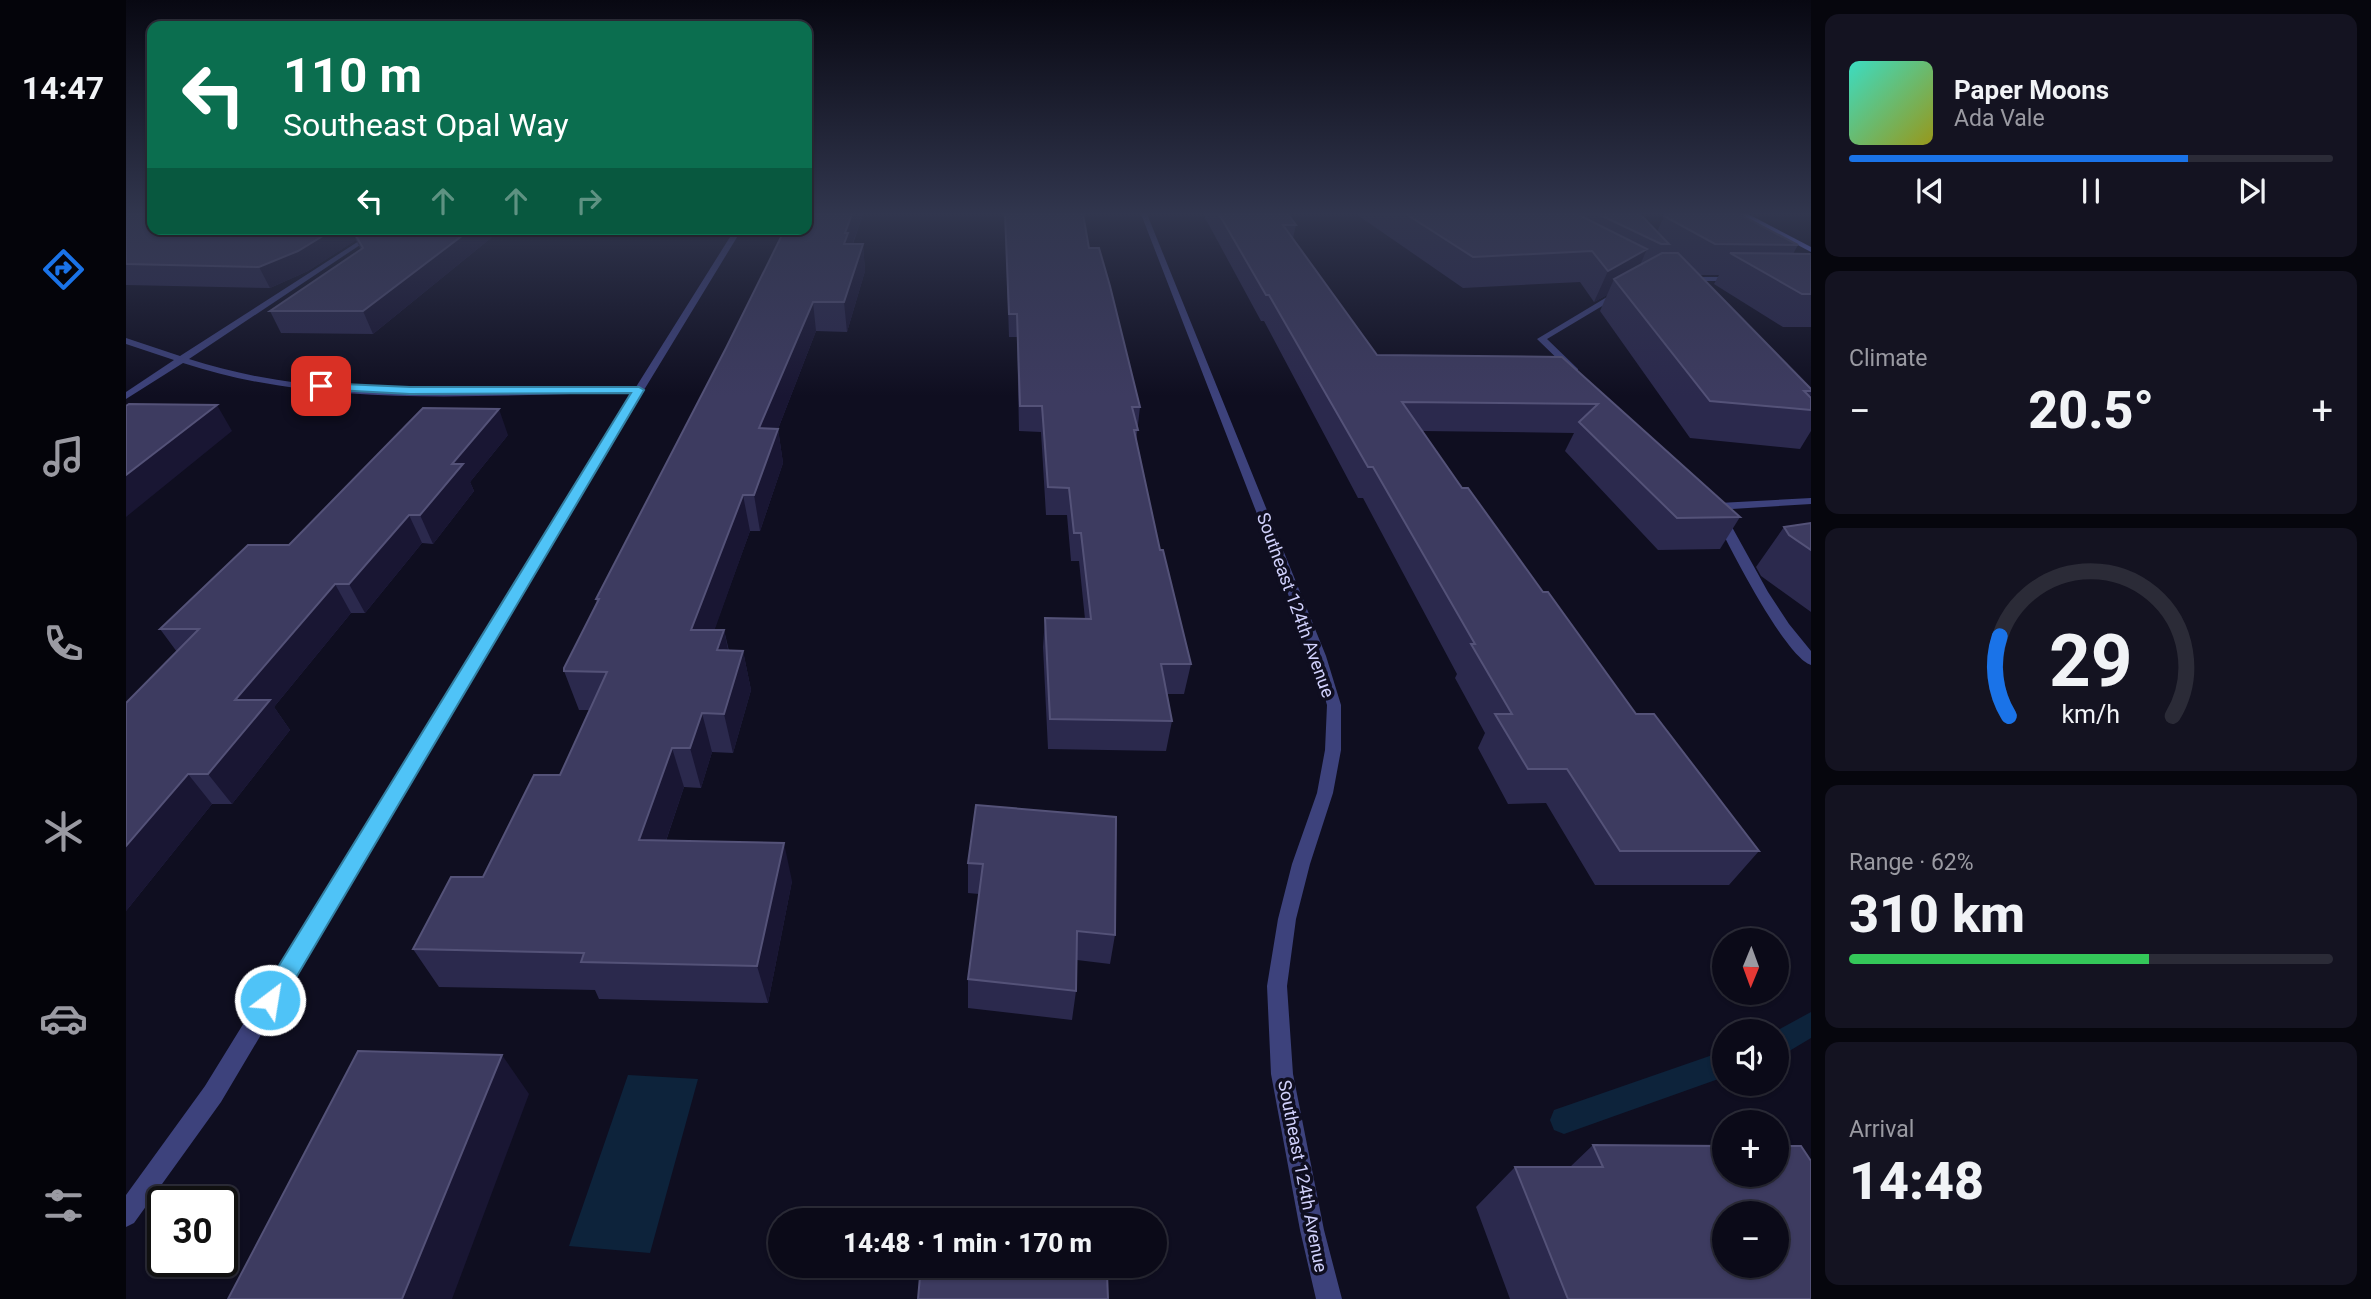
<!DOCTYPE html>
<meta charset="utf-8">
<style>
body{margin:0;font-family:Roboto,sans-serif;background:#141321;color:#f1f3f6;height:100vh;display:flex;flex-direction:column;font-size:26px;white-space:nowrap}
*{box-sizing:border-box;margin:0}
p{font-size:23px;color:#9a9aa2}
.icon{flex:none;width:38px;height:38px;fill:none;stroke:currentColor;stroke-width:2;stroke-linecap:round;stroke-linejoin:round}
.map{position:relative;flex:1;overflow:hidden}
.sheet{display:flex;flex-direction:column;gap:14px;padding:14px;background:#06060d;width:560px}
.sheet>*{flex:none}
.top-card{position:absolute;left:21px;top:21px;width:665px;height:214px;border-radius:14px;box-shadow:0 2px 5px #0004,0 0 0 2px #2b2b37;background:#0b6e4f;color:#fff;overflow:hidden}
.needle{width:46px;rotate:181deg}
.tools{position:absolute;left:1586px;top:928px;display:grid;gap:14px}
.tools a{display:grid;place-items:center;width:77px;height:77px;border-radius:50%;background:#0b0a18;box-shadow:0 2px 5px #0004,0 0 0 2px #2b2b37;font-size:35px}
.speed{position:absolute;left:21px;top:1186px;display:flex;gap:14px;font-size:35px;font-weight:700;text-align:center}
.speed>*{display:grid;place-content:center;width:91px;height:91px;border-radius:50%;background:#0b0a18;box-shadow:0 2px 5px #0004,0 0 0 2px #2b2b37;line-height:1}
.speed .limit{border:4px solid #111;border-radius:10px;background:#fff;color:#111}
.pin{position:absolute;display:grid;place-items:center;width:60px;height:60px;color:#fff;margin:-30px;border-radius:14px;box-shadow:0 4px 10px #0006}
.me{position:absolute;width:77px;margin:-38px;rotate:31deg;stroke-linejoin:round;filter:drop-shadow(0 0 5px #0008)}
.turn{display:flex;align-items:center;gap:24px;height:147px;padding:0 21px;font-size:32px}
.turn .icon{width:91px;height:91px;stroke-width:2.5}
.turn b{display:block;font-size:49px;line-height:60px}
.lanes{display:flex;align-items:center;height:66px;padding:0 21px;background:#0003;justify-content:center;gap:35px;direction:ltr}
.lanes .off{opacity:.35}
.big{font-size:52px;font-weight:800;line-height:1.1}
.sheet .tile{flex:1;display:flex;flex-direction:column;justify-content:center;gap:10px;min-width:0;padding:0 24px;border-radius:14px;background:#141321}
.sheet .dial{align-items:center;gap:0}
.dial svg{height:182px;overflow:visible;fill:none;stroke:#2b2b37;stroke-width:7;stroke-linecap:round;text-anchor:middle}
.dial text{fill:#f1f3f6;stroke:none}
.song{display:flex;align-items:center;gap:21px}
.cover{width:84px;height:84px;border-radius:10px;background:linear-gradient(135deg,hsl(170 70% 55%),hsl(60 70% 35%))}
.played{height:7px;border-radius:4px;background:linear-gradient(90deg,#1a73e8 70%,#2b2b37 70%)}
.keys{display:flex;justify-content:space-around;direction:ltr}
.heat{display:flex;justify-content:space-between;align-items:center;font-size:38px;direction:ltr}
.charge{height:10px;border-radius:5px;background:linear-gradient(90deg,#34c759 62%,#2b2b37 0)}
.trip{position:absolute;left:642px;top:1208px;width:399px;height:70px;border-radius:35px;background:#0b0a18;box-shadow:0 2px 5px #0004,0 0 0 2px #2b2b37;font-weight:800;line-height:70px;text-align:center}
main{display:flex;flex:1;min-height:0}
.tabs{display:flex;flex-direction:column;width:126px;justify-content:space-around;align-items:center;background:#04040a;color:#9a9aa2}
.tabs .icon{width:49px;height:49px}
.tabs .active{color:#1a73e8}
.tabs b{font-size:32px;color:#f1f3f6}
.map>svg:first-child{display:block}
.water{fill:#0d233b}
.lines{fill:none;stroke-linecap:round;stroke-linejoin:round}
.stream{fill:#0d233b;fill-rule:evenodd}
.service{fill:#3d427c;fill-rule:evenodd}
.minor{fill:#3d427c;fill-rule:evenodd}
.secondary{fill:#6f7bf5;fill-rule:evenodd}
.wall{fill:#2b294d}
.shaded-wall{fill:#191633}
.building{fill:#3d3b60;stroke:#545278;stroke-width:2;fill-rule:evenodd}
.route{fill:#4fc3f7;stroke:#337fa1;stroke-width:2}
.labels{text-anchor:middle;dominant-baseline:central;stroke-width:7;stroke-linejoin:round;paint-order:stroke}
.street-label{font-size:18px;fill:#d1d1fc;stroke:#0f0e20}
</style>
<main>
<nav class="tabs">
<b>14:47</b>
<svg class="icon active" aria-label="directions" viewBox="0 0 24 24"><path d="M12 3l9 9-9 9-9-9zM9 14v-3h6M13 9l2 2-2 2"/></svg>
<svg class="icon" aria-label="music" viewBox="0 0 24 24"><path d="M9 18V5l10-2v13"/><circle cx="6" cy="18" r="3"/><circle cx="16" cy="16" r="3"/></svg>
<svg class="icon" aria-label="phone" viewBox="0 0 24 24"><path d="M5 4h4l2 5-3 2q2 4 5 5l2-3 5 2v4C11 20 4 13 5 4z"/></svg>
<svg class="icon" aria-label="climate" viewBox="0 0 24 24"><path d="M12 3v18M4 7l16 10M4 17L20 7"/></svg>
<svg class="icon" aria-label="car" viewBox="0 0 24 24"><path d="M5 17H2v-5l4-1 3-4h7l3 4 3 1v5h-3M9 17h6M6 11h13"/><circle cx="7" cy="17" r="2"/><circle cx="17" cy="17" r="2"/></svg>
<svg class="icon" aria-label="filters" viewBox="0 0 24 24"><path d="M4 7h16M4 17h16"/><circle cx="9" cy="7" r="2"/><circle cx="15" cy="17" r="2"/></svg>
</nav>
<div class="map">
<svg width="1685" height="1299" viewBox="0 0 1685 1299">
<rect width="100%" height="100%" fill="#0f0e20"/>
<path class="water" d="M 502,1075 L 572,1079 L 524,1253 L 443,1246 Z"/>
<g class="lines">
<path class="stream" d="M 1685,1012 L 1685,1038 L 1650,1059 L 1650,1031 Z
M 1598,1051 L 1598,1077 L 1438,1134 L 1428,1130 L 1424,1120 L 1428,1110 Z"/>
<path class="service" d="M 1560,277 L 1610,277 L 1614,279 L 1610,281 L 1557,281 L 1556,279 Z
M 1491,291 L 1498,293 L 1421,339 L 1452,369 L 1452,373 L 1446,373 L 1411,339 Z
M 1685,498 L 1685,504 L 1590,510 L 1580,504 L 1586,501 L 1593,503 Z
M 1595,514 L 1601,518 L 1642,592 L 1663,624 L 1685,651 L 1685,665 C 1659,657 1603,546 1589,518 Z"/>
<path class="minor" d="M 1015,214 L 1021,214 L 1200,656 L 1215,705 L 1215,750 L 1207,793 L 1184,864 L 1170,919 L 1161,986 L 1167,1074 L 1198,1230 L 1216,1299 L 1190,1299 L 1174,1230 L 1145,1074 L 1141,986 L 1152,919 L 1166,864 L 1191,793 L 1199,750 L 1201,705 L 1186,656 Z
M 262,229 L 272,229 L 237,243 L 63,359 C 205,405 363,388 510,387 L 609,229 L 616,229 L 518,390 L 95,1102 L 8,1223 L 0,1227 L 0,1195 L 79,1086 L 506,393 C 358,394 200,410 57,363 L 0,399 L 0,392 L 48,360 L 0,344 L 0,338 L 54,356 L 233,241 Z"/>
<path class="secondary" d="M 1613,214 L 1622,214 L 1685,247 L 1685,252 Z"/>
</g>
<path class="wall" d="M 0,214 L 26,229 L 376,229 L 247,334 L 155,333 L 144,311 L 235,250 L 230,240 L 182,271 L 144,288 L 0,285 Z
M 681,214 L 737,214 L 727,244 L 737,244 L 739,271 L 721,332 L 690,331 L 652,429 L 657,463 L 634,531 L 624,531 L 588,630 L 598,630 L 603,651 L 617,651 L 625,690 L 607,753 L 586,752 L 575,788 L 558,787 L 540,841 L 666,881 L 642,1003 L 473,999 L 469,990 L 313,987 L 287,949 L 357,877 L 434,775 L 464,710 L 453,710 L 438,671 L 471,603 L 470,599 L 600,348 Z
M 879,214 L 957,214 L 963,248 L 1014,407 L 1010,442 L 1034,550 L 1065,664 L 1058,694 L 1041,694 L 1046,721 L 1040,751 L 922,749 L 917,647 L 919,618 L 959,619 L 953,561 L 945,561 L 941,515 L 920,515 L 915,432 L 893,431 L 891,337 L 883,337 Z
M 1077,214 L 1162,214 L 1170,225 L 1167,238 L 1251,355 L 1436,357 L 1614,517 L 1594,549 L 1532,550 L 1439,451 L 1448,433 L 1296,431 L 1336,488 L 1510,714 L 1633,851 L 1603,885 L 1469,885 L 1420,803 L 1382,804 L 1352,748 L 1359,733 L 1329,678 L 1331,674 L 1237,498 L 1232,498 L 1138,321 L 1135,321 Z
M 1230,214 L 1514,214 L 1531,232 L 1539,214 L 1672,245 L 1667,254 L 1685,254 L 1685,327 L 1657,327 L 1588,284 L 1593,275 L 1573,275 L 1685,389 L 1685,395 L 1684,397 L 1685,398 L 1685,431 L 1674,449 L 1564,438 L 1474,311 L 1481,295 L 1468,302 L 1454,282 L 1337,288 Z
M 382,435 L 344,482 L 348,491 L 307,544 L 296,543 L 239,613 L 225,613 L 148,707 L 164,730 L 106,804 L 86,804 L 0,911 L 51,652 L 34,629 L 163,545 Z
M 1685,523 L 1685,612 L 1635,576 L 1630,567 L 1658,527 Z
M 850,805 L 989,935 L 984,964 L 951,960 L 950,991 L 946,1020 L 842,1008 L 842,979 L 853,894 L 842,893 L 842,863 Z
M 1467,1145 L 1685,1299 L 1384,1299 L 1350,1207 L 1389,1167 L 1444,1167 Z"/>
<path class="shaded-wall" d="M 726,214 L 737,214 L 723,253 L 718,244 L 719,233 Z
M 208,229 L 226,229 L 230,240 L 182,271 L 144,288 L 133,267 Z
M 345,229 L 376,229 L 247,334 L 237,311 Z
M 737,244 L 739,271 L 721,332 L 718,302 Z
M 1521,249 L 1508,279 L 1488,279 L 1481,295 L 1468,302 L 1482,271 Z
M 687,302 L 690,331 L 652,429 L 657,463 L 634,531 L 628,495 L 633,428 Z
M 91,405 L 106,431 L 0,517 L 0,475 Z
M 373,409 L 382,435 L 344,482 L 348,491 L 307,544 L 294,515 L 326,464 Z
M 617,495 L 624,531 L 575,668 L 565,630 Z
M 283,515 L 296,543 L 239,613 L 223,584 Z
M 209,584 L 225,613 L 148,707 L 164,730 L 106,804 L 82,774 L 109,700 Z
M 598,630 L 606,669 L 591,650 Z
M 617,651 L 625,690 L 607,753 L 598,714 Z
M 576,713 L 586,752 L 575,788 L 564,748 Z
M 546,748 L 558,787 L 527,879 L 513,840 Z
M 62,774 L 86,804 L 0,911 L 0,846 Z
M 658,843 L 666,881 L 642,1003 L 631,966 Z
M 376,1055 L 403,1094 L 326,1299 L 276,1299 Z"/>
<path class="building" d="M 0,214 L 26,214 L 26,229 L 208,229 L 172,251 L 133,267 L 0,264 Z
M 681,214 L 726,214 L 719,233 L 722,233 L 718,244 L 737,244 L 718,302 L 687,302 L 633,428 L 652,429 L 628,495 L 617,495 L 565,630 L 598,630 L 591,650 L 617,651 L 598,714 L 576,713 L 564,748 L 546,748 L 513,840 L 658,843 L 631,966 L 455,962 L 458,953 L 287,949 L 325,877 L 357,877 L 408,775 L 434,775 L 481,672 L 438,671 L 438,668 L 473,599 L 470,599 L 600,348 L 659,229 L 681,229 Z
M 879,214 L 957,214 L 963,248 L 973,248 L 984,286 L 1014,407 L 1006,407 L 1012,430 L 1008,430 L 1034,550 L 1037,550 L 1065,664 L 1035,664 L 1046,721 L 924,719 L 919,618 L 965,619 L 955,533 L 948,533 L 943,488 L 922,487 L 916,406 L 894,406 L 891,314 L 883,314 Z
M 1093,214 L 1162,214 L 1170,225 L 1157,225 L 1251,355 L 1436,357 L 1614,517 L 1551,518 L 1453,422 L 1472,404 L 1276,402 L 1336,488 L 1342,488 L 1417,592 L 1422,592 L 1510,714 L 1528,714 L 1633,851 L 1494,851 L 1441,769 L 1402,769 L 1369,714 L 1386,714 L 1345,644 L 1349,644 L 1247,467 L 1242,467 L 1143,295 L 1140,295 Z
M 1280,214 L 1451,214 L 1521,249 L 1482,271 L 1466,251 L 1347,257 Z
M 1472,214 L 1514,214 L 1543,244 L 1535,244 Z
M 1539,214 L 1613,214 L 1672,245 L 1589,244 L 1538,216 Z
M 226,229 L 345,229 L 237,311 L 144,311 L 237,248 Z
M 1536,253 L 1552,253 L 1685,389 L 1685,391 L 1678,391 L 1685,398 L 1685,410 L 1584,401 L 1488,279 Z
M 1604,253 L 1685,254 L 1685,294 L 1676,294 Z
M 3,404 L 91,405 L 0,475 L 0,406 Z
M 297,408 L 373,409 L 326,464 L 337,464 L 294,515 L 283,515 L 223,584 L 209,584 L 109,700 L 144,700 L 82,774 L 62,774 L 0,846 L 0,703 L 73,629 L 34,629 L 122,545 L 163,545 Z
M 1685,523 L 1685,550 L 1663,535 L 1658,527 Z
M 850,805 L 990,817 L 989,935 L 951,931 L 950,991 L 842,979 L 857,864 L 842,863 Z
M 232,1051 L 376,1055 L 276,1299 L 102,1299 Z
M 1467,1145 L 1598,1146 L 1598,1174 L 1650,1174 L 1650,1146 L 1675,1146 L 1685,1161 L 1685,1299 L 1442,1299 L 1389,1167 L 1477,1167 ZM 1598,1213 L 1650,1213 L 1650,1265 L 1598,1265 Z
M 795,1265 L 865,1265 L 981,1273 L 982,1299 L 792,1299 Z"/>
<linearGradient id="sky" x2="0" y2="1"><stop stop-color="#080812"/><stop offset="0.54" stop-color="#31364e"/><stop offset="1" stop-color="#31364e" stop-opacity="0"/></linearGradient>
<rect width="1685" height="396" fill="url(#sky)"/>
<path class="route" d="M 195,383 L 284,387 L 513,387 L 518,390 L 152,1008 L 144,1011 L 136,1008 L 132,1000 L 136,993 L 505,393 L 284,394 L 191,389 L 191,384 Z"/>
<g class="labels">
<g class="street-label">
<text transform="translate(1170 605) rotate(70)">Southeast 124th Avenue</text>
<text transform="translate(1177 1176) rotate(79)">Southeast 124th Avenue</text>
</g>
</g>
</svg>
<div class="tools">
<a><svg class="needle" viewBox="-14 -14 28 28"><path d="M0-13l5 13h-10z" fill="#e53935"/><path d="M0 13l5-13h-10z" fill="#9a9aa2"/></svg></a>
<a><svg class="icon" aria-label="sound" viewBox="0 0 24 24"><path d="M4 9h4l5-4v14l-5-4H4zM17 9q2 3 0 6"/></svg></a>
<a>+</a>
<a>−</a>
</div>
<div class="speed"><div class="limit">30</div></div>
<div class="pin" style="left:195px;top:386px;background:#d93025"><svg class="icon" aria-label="arrive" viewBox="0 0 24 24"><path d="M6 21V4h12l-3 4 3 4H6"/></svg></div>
<svg class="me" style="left:144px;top:1000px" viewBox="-20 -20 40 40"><circle r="17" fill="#4fc3f7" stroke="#fff" stroke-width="3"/><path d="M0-11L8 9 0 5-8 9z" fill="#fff"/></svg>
<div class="trip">14:48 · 1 min · 170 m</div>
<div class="top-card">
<div class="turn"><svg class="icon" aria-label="left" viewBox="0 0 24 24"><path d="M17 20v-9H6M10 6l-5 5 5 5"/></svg><div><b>110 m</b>Southeast Opal Way</div></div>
<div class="lanes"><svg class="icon" aria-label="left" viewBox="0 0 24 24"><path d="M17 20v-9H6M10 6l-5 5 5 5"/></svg><svg class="icon off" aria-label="ahead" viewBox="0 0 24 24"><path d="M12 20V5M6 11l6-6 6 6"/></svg><svg class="icon off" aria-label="ahead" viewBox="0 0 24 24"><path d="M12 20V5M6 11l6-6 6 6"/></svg><svg class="icon off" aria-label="right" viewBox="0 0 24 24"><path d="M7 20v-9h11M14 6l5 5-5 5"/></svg></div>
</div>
</div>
<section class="sheet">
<div class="tile">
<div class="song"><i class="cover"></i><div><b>Paper Moons</b><p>Ada Vale</p></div></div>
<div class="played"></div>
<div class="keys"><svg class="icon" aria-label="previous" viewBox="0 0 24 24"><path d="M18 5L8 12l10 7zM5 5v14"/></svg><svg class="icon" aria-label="pause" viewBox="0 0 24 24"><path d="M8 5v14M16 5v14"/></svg><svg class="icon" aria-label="next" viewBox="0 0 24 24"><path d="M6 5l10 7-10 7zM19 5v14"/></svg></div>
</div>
<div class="tile"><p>Climate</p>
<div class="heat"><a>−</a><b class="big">20.5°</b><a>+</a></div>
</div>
<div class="tile dial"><svg viewBox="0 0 100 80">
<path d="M14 69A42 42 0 1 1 86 69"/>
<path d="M14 69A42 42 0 0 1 10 34" stroke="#1a73e8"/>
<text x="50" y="56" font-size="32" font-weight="700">29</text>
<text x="50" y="72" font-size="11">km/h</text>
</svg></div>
<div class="tile"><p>Range · 62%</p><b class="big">310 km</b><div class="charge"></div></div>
<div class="tile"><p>Arrival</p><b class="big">14:48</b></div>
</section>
</main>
